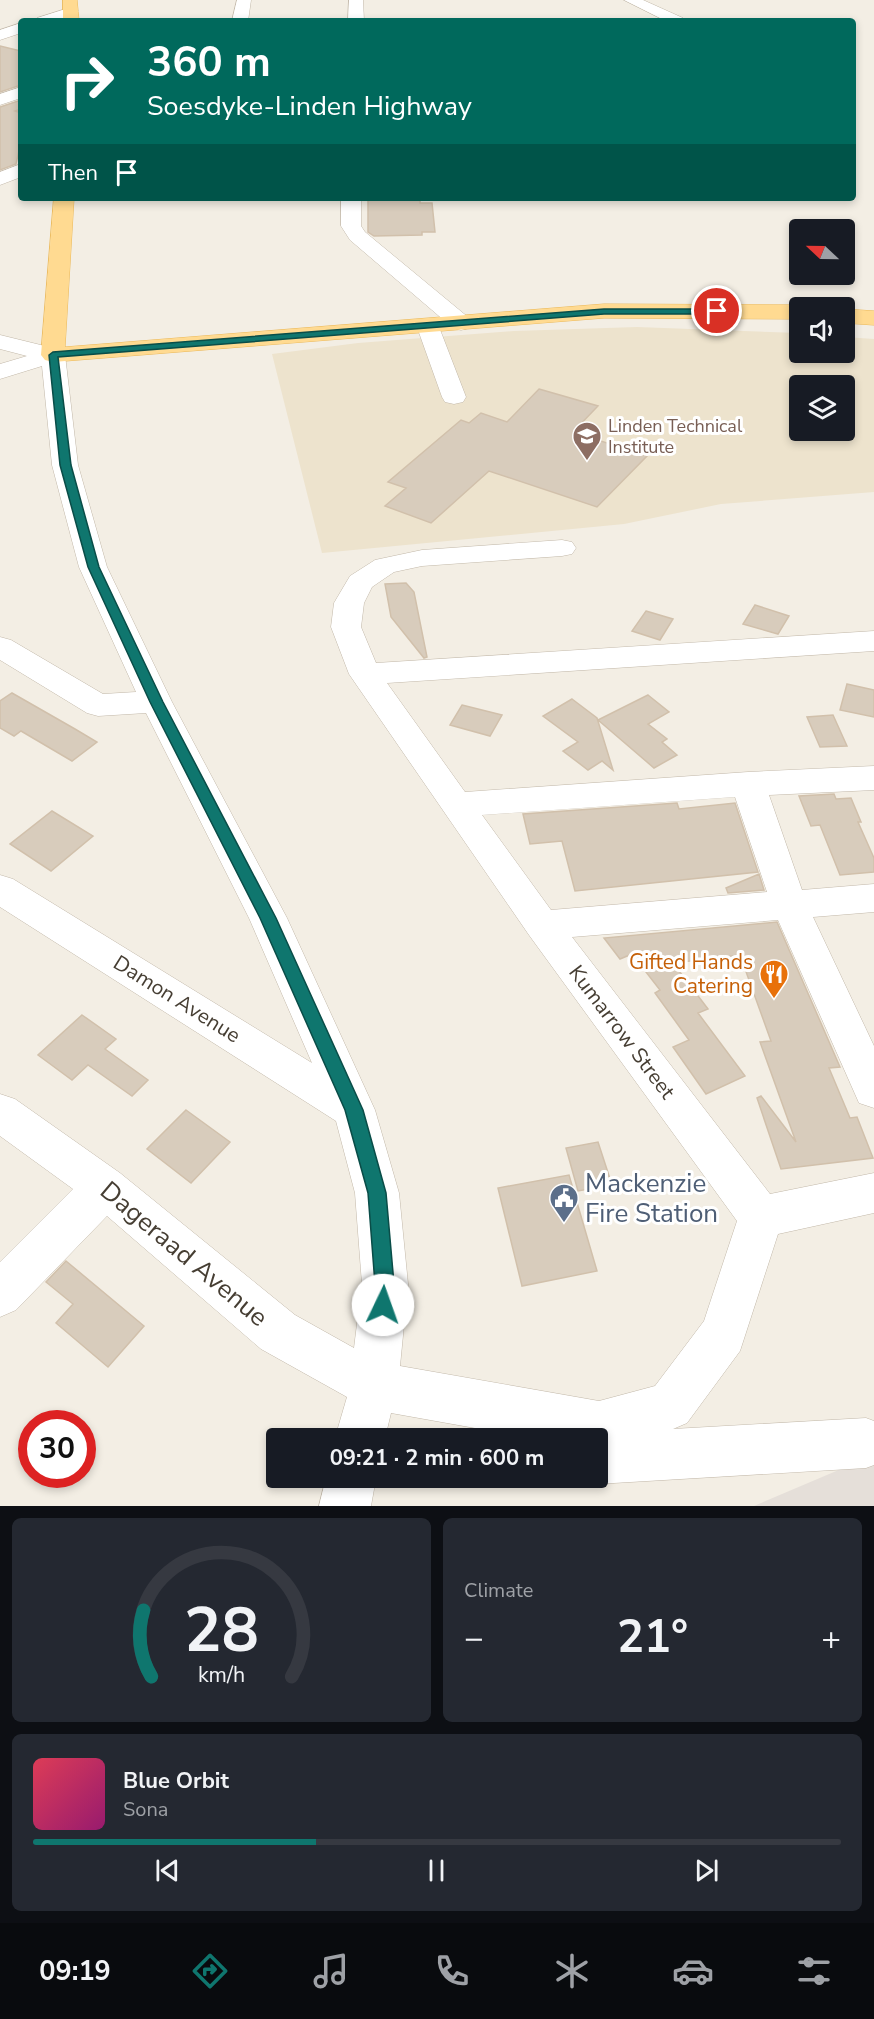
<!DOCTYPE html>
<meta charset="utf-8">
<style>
body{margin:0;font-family:"Nunito Sans",sans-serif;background:#242831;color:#f1f3f6;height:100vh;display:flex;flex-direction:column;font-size:22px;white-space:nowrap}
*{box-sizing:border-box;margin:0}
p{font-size:20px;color:#9ea1a6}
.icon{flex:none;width:33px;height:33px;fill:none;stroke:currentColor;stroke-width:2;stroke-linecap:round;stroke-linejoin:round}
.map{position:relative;height:1506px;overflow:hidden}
.panel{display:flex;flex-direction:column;gap:12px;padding:12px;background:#0d0f14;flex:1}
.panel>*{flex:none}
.banner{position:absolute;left:18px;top:18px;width:838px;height:183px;border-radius:6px;box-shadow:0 3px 9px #0003;background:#00695c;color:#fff;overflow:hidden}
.needle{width:39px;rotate:292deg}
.fabs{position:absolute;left:789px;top:219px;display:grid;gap:12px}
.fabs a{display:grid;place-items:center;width:66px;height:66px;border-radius:6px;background:#171b24;box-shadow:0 3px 9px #0003;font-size:30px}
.speed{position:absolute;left:18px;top:1410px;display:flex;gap:12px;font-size:30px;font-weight:700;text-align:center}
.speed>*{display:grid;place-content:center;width:78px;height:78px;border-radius:50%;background:#171b24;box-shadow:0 3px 9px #0003;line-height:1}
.speed .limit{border:9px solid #d22;background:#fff;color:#111}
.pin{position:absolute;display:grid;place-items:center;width:51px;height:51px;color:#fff;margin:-26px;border:3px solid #fff;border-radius:50%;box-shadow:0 2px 6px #0007}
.me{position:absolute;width:66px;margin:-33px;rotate:3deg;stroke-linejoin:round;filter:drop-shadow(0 0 4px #0008)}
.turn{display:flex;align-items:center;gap:21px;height:126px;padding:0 30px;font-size:27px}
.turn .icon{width:78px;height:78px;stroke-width:2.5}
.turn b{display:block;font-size:42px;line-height:51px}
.then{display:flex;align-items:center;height:57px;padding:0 30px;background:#0003;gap:12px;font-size:22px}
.big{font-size:45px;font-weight:700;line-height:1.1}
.panel .widget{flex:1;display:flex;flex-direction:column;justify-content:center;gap:9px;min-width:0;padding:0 21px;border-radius:9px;background:#242831}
.panel .dial{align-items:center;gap:0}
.dial svg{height:156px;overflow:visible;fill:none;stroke:#363941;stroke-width:7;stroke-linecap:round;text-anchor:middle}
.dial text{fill:#f1f3f6;stroke:none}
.song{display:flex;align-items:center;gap:18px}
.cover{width:72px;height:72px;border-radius:9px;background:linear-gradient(135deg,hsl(350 70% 55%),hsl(320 70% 35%))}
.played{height:6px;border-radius:3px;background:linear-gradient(90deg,#0f766e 35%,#363941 35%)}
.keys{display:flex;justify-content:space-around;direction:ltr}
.heat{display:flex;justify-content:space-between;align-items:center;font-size:33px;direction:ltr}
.panel .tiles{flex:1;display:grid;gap:12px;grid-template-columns:1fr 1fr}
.widget:last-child{grid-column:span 2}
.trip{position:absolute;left:266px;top:1428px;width:342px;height:60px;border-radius:6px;background:#171b24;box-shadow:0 3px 9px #0003;font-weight:700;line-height:60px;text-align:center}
.menu{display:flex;height:96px;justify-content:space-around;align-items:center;background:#090b0e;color:#9ea1a6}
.menu .icon{width:42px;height:42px}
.menu .active{color:#0f766e}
.menu b{font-size:27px;color:#f1f3f6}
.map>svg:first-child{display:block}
.industrial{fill:#e5dfd9}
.education{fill:#ede3cd;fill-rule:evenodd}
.building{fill:#d8ccbc;stroke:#d1c0ab;stroke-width:1.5}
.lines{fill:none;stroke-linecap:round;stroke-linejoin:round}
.minor-casing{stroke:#c2b8a9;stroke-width:1}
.major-casing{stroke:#ebb95a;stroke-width:1}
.minor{fill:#fff;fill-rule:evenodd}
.major{fill:#ffda91;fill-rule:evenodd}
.route{fill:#0f766e;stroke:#0a4d48;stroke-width:1.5}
.labels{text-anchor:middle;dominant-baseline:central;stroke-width:6;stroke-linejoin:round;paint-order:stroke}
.far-education-label{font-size:18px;fill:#785e54;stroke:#fff;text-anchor:start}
.food-label{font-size:21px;fill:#c56008;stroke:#fff;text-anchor:end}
.street-label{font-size:21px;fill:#463e33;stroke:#fff}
.near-service-label{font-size:26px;fill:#4e5e75;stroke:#fff;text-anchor:start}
.near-street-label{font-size:26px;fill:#463e33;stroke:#fff}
</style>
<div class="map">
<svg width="874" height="1506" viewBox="0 0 874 1506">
<rect width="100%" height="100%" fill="#f3eee4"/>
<path class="industrial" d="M 874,1455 L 874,1506 L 754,1506 Z"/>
<path class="education" d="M 637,327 L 799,333 L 800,352 L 844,352 L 845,337 L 874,339 L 874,492 L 721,504 L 624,524 L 322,553 L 272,354 L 358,343 L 514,331 ZM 800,386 L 844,386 L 844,430 L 800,430 Z"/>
<path class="building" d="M 0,46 L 21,51 L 21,85 L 0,92 Z
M 21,100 L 21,109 L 15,111 L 21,113 L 21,142 L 16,164 L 0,170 L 0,107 Z
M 368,198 L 420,198 L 420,203 L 432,203 L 435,232 L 422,232 L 422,235 L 374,236 L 368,232 Z
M 539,389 L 598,406 L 573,432 L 647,456 L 597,507 L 489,471 L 431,523 L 385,506 L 406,488 L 388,482 L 461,420 L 469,423 L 481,413 L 507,422 Z
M 406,583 L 414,592 L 427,657 L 424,658 L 391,617 L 385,584 Z
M 755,605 L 789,616 L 778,634 L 743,624 Z
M 646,611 L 673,619 L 660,640 L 632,631 Z
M 847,684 L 874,690 L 874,717 L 840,710 Z
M 12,693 L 75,729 L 97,742 L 72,761 L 21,731 L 14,736 L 0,728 L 0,701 Z
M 648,695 L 669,712 L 648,724 L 667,739 L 662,742 L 677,755 L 654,768 L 598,720 Z
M 572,699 L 597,718 L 613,770 L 602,761 L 588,770 L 563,751 L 578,742 L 543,716 Z
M 462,705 L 502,715 L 490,736 L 450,725 Z
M 833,715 L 847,746 L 820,747 L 807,717 Z
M 834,794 L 836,799 L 851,798 L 861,822 L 858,822 L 874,858 L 874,872 L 840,875 L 820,825 L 811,826 L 799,796 Z
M 677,803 L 679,809 L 735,803 L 758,872 L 575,891 L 562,841 L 530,844 L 523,814 Z
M 52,811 L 93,836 L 51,871 L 10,844 Z
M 759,874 L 764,890 L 728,893 L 726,888 Z
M 777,922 L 840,1067 L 829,1068 L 850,1118 L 857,1117 L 873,1158 L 781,1169 L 757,1098 L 761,1096 L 796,1142 L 760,1042 L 771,1041 L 740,955 L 673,963 L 708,1009 L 698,1013 L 745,1076 L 706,1094 L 673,1047 L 689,1040 L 655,993 L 660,990 L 632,954 L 620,959 L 604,938 Z
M 82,1015 L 116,1039 L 105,1049 L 148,1080 L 132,1096 L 88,1065 L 72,1080 L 38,1055 Z
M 186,1110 L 230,1142 L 191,1183 L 147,1149 Z
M 598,1142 L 612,1185 L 578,1191 L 566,1148 Z
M 569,1175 L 597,1271 L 522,1286 L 498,1188 Z
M 66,1261 L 144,1326 L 108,1367 L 56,1323 L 73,1304 L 46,1282 Z"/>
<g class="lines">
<g class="minor-casing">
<path id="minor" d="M 237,0 L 251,0 L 248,21 L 232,21 Z
M 349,0 L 363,0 L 364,21 L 348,21 Z
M 624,0 L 643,0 L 683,18 L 686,21 L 666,21 Z
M 72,7 L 79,11 C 68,22 49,21 34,21 L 37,18 Z
M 21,23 L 21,33 L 0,40 L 0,30 Z
M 21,87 L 21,98 L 0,105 L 0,94 Z
M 21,164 L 21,177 L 0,185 L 0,172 Z
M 341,198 L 361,198 L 361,226 L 365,232 L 469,318 L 472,323 L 469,328 L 461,330 L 453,328 L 350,240 L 341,226 Z
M 428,320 L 436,322 L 439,327 L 466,397 L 463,402 L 454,404 L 445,402 L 442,397 L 417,327 L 420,322 Z
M 0,335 L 61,350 L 65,355 L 78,465 L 107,567 L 172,702 L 287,918 L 375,1110 L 399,1193 L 408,1284 L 400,1366 L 599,1401 L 655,1386 L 704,1321 L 737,1221 L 529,935 L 349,674 L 331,627 L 334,603 L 350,576 L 375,560 L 422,550 L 562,540 L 572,542 L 576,548 L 572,554 L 562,556 L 422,566 L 394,572 L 372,587 L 364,603 L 361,627 L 376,663 L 874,631 L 874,651 L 387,683 L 465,792 L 748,772 L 874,766 L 874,790 L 769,795 L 802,890 L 874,884 L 874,912 L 813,917 L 874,1046 L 874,1108 L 859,1103 L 778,920 L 572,937 L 770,1194 L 874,1173 L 874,1213 L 778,1234 L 740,1351 L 687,1423 L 673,1429 L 866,1418 L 874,1421 L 874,1465 L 866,1468 L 597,1484 L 581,1478 L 597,1478 L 597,1438 L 531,1438 L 391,1413 L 385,1438 L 335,1438 L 347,1397 L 261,1349 L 107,1216 L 16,1310 L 0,1317 L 0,1262 L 73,1189 L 0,1136 L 0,1094 L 15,1099 L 120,1173 L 295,1315 L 354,1348 L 362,1284 L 355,1193 L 336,1121 L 0,907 L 0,875 L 13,879 L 312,1063 L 249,918 L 146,713 L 98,716 L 87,713 L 0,660 L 0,637 L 11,640 L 103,694 L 136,692 L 79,567 L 52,465 L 42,366 L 0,379 L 0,364 L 27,356 L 0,349 ZM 735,797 L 767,892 L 551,910 L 482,815 Z
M 326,1478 L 376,1478 L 371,1506 L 319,1506 Z"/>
</g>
<g class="major-casing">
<path id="major" d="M 63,0 L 77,0 L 79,21 L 63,21 Z
M 54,198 L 74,198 L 65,347 L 604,304 L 800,305 L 808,308 L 800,308 L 800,319 L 604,318 L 53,362 L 45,360 L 41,355 Z
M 844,309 L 874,311 L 874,325 L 844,323 Z"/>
</g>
<use href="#minor" class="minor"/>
<use href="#major" class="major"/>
</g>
<path class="route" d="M 604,309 L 717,309 L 721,311 L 717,314 L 604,314 L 58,357 L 71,465 L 99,567 L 163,702 L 276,918 L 363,1110 L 386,1193 L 394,1284 L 389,1311 L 383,1314 L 376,1311 L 373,1305 L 375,1284 L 368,1193 L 345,1110 L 260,918 L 150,702 L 88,567 L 60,465 L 49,355 L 53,352 Z"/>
<defs>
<g id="school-pin" transform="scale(1.5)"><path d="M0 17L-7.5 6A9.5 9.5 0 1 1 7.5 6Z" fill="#8d6e63" stroke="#fff"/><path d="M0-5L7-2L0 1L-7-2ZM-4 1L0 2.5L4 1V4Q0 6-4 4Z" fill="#fff"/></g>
<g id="restaurant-pin" transform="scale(1.5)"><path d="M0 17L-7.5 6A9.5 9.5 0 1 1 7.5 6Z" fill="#e8710a" stroke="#fff"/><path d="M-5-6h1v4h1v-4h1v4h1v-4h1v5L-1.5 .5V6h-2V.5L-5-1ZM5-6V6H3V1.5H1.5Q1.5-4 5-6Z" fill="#fff"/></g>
<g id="civic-pin" transform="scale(1.5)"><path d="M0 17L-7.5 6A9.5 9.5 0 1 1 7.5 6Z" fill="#5c6f8a" stroke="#fff"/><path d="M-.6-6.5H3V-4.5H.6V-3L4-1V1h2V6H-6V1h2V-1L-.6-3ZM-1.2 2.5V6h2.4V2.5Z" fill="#fff"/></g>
</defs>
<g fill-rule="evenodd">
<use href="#school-pin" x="587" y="436"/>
<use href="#restaurant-pin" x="774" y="974"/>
<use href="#civic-pin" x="564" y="1198"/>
</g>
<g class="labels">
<g class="far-education-label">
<text x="608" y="426">Linden Technical<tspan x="608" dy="21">Institute</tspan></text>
</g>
<g class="food-label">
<text x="753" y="962">Gifted Hands<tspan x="753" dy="24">Catering</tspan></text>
</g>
<g class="street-label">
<text transform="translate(177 999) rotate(32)">Damon Avenue</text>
<text transform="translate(622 1032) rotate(53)">Kumarrow Street</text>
</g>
<g class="near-service-label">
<text x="585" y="1183">Mackenzie<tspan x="585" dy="30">Fire Station</tspan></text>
</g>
<g class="near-street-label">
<text transform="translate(184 1254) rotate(40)">Dageraad Avenue</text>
</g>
</g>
</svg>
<div class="fabs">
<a><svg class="needle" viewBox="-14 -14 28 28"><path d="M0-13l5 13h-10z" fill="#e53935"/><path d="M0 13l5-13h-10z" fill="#9ea1a6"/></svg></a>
<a><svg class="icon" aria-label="sound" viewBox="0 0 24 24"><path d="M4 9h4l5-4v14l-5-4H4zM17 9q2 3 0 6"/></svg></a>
<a><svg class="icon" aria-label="layers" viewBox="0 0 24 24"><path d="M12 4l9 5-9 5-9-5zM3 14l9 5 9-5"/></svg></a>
</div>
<div class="speed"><div class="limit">30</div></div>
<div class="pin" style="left:717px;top:311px;background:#d93025"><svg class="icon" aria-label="arrive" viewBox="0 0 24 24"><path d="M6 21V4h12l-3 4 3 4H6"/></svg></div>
<svg class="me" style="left:383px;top:1305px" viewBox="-20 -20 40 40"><circle r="19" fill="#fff"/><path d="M0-13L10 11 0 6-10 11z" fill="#0f766e"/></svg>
<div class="trip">09:21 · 2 min · 600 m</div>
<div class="banner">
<div class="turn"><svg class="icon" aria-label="right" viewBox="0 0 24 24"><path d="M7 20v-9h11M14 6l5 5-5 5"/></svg><div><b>360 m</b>Soesdyke-Linden Highway</div></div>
<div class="then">Then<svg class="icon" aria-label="arrive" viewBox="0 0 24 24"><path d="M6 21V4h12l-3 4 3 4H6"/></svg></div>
</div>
</div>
<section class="panel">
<div class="tiles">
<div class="widget dial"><svg viewBox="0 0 100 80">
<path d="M14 69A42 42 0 1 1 86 69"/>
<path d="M14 69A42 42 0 0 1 10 35" stroke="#0f766e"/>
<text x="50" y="56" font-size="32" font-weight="700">28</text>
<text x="50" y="72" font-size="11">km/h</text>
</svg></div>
<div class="widget"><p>Climate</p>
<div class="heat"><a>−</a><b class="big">21°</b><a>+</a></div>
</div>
<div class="widget">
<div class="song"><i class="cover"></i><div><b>Blue Orbit</b><p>Sona</p></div></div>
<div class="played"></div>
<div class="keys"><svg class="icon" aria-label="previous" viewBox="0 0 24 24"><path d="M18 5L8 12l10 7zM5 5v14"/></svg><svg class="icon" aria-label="pause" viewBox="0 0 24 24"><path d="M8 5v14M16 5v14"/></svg><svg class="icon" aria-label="next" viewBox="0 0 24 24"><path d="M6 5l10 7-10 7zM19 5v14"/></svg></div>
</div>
</div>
</section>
<nav class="menu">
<b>09:19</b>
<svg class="icon active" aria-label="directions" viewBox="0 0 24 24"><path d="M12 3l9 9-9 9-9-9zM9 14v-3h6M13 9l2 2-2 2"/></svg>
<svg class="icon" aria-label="music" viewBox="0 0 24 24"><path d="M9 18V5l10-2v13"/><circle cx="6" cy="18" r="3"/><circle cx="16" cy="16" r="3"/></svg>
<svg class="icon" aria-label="phone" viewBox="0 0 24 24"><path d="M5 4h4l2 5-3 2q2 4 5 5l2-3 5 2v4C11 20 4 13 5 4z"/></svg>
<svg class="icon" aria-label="climate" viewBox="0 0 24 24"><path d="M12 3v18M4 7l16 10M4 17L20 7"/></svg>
<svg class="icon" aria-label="car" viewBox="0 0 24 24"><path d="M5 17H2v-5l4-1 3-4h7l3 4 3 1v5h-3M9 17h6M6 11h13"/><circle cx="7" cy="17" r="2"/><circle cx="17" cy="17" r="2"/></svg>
<svg class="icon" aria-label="filters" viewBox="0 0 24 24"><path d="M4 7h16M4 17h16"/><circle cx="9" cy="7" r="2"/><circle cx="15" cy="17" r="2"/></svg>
</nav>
